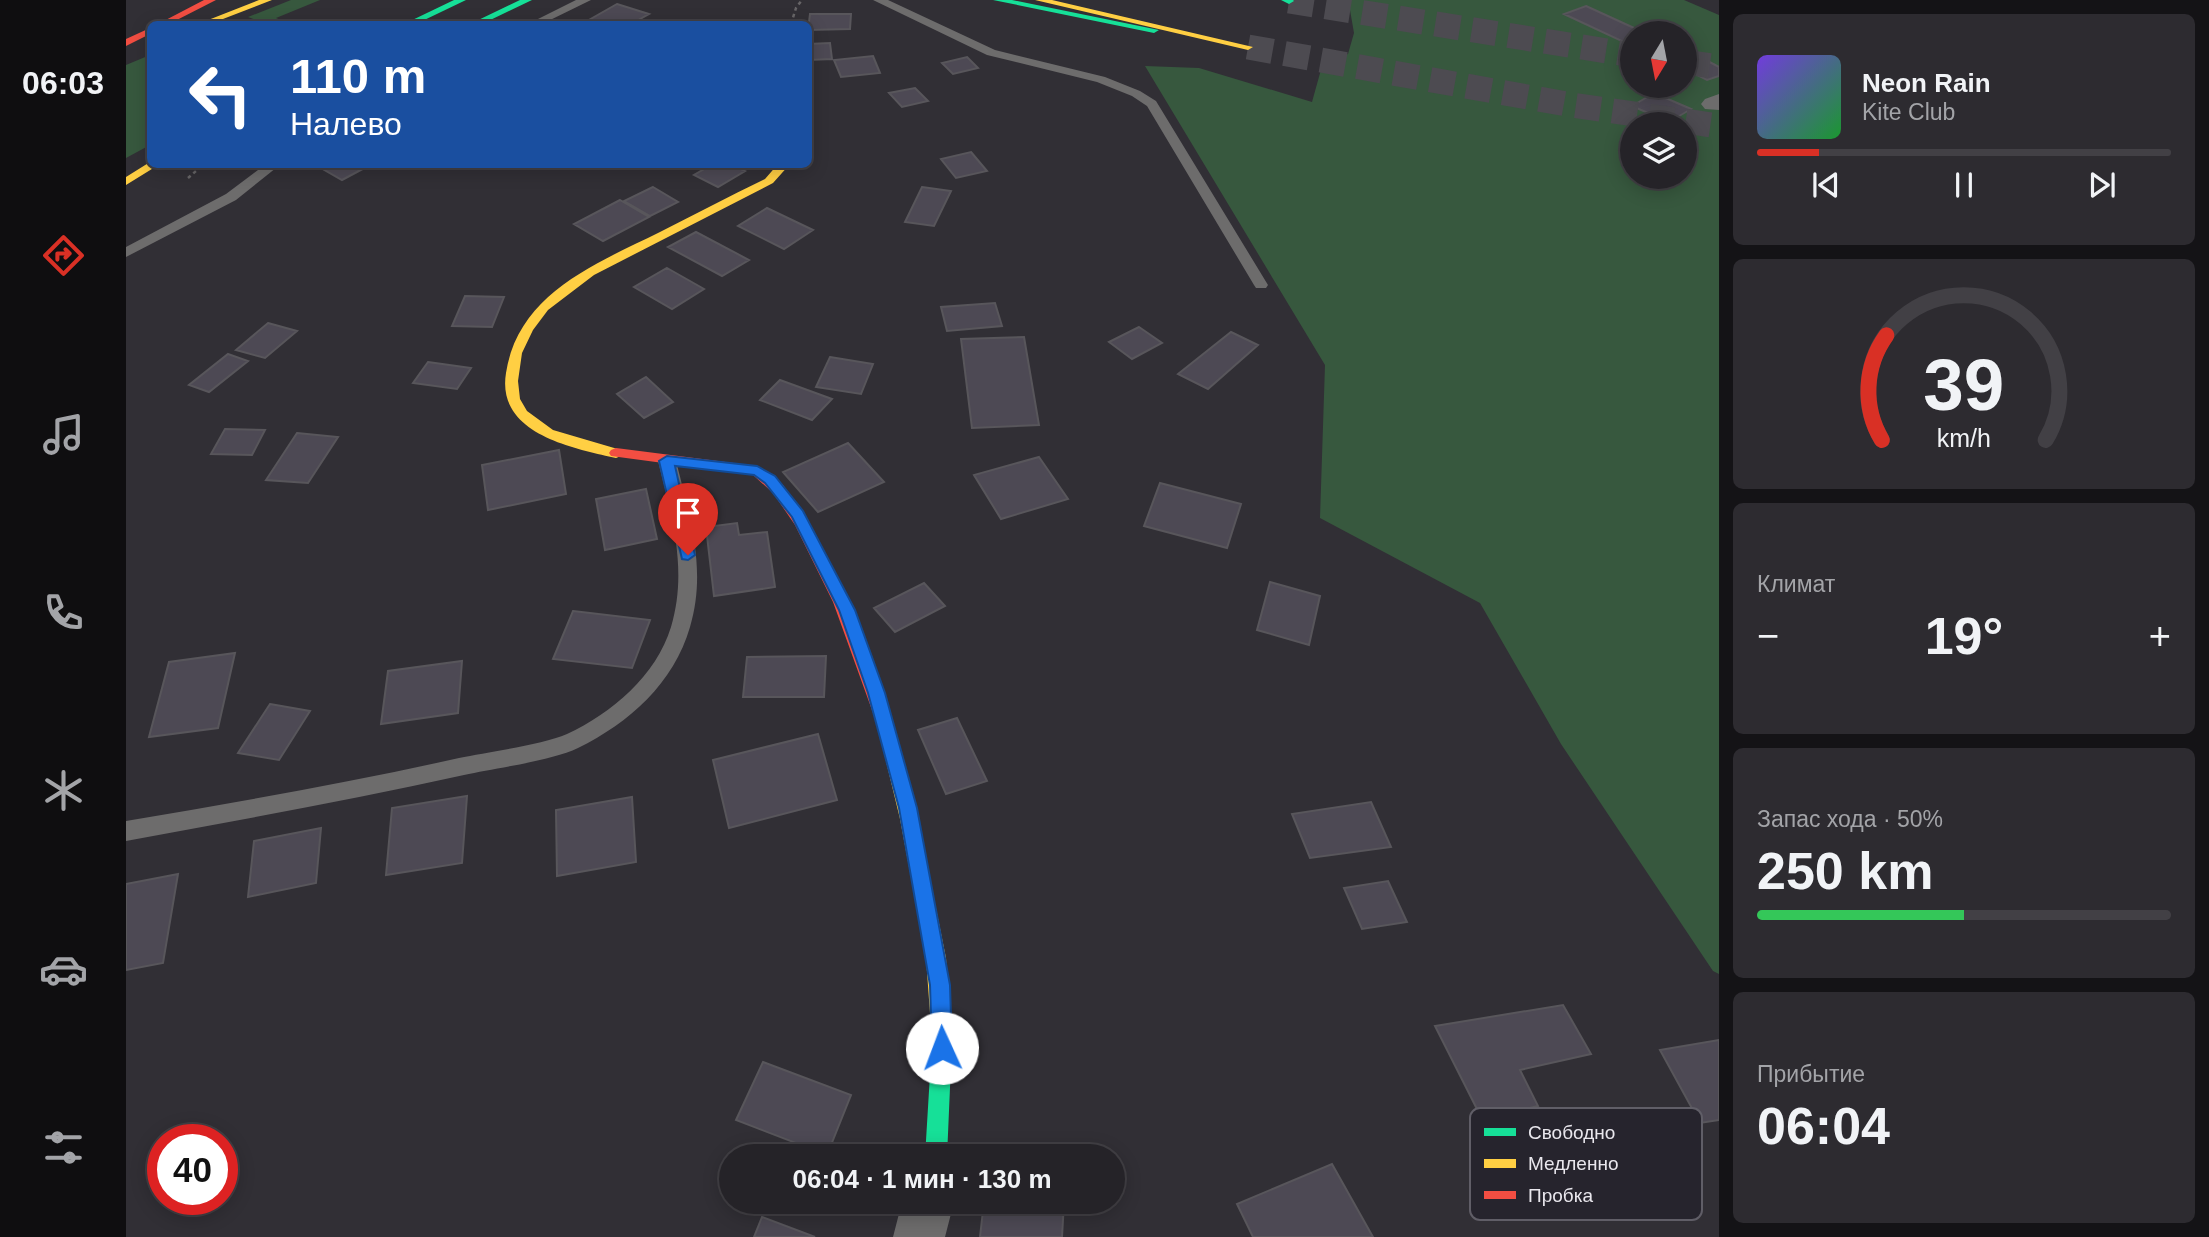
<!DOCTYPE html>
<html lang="ru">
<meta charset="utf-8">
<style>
body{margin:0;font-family:Arial,sans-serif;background:#2d2b30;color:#f1f3f6;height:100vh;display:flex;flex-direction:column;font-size:26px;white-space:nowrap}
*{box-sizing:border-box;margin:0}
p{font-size:23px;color:#a3a4a8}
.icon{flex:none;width:38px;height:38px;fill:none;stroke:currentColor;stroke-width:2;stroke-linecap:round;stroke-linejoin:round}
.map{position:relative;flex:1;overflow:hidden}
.panel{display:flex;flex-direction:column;gap:14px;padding:14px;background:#141316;width:490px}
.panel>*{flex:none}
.guide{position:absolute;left:21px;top:21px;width:665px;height:147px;border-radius:10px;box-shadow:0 4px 18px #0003,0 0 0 2px #424045;background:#1a4fa0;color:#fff;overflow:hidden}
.needle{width:46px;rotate:190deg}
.fabs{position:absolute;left:1494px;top:21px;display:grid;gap:14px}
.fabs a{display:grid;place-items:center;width:77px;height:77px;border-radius:50%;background:#252328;box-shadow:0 4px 18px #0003,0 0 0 2px #424045;font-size:35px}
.speed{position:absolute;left:21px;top:1124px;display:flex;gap:14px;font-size:35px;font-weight:700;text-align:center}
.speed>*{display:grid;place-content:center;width:91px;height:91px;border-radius:50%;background:#252328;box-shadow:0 4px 18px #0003,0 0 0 2px #424045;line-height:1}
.speed .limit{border:10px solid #d22;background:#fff;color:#111}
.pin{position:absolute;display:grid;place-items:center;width:60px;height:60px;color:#fff;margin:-72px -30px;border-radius:50% 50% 50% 0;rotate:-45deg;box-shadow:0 0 7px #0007}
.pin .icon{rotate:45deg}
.me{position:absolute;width:77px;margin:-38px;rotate:358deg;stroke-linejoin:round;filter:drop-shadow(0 0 5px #0008)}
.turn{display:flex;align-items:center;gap:24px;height:147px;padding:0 28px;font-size:32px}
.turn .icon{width:91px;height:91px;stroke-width:2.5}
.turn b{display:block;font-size:49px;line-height:60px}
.big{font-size:52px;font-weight:600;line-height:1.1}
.panel .widget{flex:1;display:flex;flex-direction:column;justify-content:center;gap:10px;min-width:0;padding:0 24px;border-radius:10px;background:#2d2b30}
.panel .dial{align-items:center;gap:0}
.dial svg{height:182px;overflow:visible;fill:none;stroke:#424045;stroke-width:7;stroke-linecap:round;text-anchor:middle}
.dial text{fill:#f1f3f6;stroke:none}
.song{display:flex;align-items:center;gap:21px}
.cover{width:84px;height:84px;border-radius:10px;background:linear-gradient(135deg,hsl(260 70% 55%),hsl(130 70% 35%))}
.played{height:7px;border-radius:4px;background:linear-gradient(90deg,#d93025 15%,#424045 15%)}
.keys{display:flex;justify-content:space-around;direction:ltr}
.heat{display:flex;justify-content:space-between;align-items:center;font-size:38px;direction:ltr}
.charge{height:10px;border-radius:5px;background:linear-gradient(90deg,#34c759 50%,#424045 0)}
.trip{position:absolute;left:593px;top:1144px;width:406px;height:70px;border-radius:35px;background:#252328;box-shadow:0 4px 18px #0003,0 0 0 2px #424045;font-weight:600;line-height:70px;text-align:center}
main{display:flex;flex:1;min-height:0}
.tabs{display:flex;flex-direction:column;width:126px;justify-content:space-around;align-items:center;background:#0f0e10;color:#a3a4a8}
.tabs .icon{width:49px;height:49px}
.tabs .selected{color:#d93025}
.tabs b{font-size:32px;color:#f1f3f6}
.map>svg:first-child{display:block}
.green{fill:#37583e;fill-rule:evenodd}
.building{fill:#4d4954;stroke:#58565b;stroke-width:2}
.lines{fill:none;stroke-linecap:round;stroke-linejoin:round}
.primary-tunnel{stroke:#4d4b51;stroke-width:25;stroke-dasharray:25 12;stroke-linecap:butt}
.path{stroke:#676567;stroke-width:2.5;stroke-dasharray:3.5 3.5;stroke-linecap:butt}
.lane{fill:#6d6c6c;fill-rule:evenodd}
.street{fill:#6d6c6c;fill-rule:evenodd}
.fast{fill:#16e098;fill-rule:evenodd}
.slow{fill:#ffcf43;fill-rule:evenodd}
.jam{fill:#f24e42;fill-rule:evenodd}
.route{fill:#1a73e8;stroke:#114b97;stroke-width:2}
.key{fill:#26242d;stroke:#605e67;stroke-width:2}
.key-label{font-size:19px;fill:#e9e7ed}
</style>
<main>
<nav class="tabs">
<b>06:03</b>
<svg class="icon selected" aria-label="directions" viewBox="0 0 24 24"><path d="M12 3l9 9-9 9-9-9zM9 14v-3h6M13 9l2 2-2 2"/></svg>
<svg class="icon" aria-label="music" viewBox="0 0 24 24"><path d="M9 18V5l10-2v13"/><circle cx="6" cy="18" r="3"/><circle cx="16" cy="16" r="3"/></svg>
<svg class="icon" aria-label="phone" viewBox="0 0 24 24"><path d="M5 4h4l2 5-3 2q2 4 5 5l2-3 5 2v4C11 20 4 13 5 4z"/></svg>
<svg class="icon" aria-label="climate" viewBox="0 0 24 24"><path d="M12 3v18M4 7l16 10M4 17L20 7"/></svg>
<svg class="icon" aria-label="car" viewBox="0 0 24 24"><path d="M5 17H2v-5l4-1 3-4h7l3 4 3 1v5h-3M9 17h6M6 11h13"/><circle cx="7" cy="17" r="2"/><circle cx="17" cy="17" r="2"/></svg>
<svg class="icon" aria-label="filters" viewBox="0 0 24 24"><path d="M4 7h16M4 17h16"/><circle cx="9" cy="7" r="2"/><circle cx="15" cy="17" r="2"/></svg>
</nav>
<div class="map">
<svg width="1593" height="1237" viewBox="0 0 1593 1237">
<rect width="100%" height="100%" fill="#312f35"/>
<path class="green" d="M 165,0 L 194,0 L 150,18 L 164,24 L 140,24 L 122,17 Z
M 1210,0 L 1558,0 L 1593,15 L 1593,974 L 1587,971 L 1435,744 L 1354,603 L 1194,518 L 1199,365 L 1019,66 L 1073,68 L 1186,102 L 1196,66 L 1222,54 L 1228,33 L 1224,10 ZM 1507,33 L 1559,33 L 1559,86 L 1507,86 ZM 1507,124 L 1559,124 L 1559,177 L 1507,177 Z
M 24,55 L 24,145 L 0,158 L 0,65 Z"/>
<path class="building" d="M 491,4 L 523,14 L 505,24 L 476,24 L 463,20 Z
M 1460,6 L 1519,33 L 1507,33 L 1507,42 L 1502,44 L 1438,14 Z
M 684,14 L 725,14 L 724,29 L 682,30 Z
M 704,43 L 706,59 L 682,60 L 682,44 Z
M 747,56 L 754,73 L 715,77 L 708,60 Z
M 841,57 L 852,68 L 827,74 L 816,63 Z
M 1576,58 L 1593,67 L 1593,76 L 1581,80 L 1559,69 L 1559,64 Z
M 789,88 L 802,101 L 776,107 L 763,93 Z
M 1528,93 L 1565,109 L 1543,122 L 1506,106 Z
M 845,152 L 861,171 L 830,178 L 815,159 Z
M 188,164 L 246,164 L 216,180 Z
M 587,164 L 605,164 L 619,171 L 592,187 L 568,175 Z
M 527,187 L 552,202 L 524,216 L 498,201 Z
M 796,187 L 825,191 L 808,226 L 779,222 Z
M 494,200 L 523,217 L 477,241 L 448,224 Z
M 641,208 L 687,230 L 658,249 L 612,226 Z
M 570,232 L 623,260 L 596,276 L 542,247 Z
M 541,268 L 578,289 L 546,309 L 508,287 Z
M 339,296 L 378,297 L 366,327 L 326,326 Z
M 869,303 L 876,326 L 821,331 L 815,307 Z
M 142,323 L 171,331 L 139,358 L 110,350 Z
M 1013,327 L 1036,343 L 1006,359 L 983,342 Z
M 1105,332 L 1132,345 L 1082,389 L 1052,374 Z
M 898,337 L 913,425 L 846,428 L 835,339 Z
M 102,354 L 122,361 L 83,392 L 63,385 Z
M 704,357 L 747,364 L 735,394 L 690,387 Z
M 302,362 L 345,368 L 331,389 L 287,383 Z
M 520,377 L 547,402 L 518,418 L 491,394 Z
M 654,380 L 706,399 L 686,420 L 634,400 Z
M 99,429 L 139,430 L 126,455 L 85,454 Z
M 171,433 L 212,437 L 182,483 L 140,480 Z
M 722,443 L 758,482 L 692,512 L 657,472 Z
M 433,450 L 440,494 L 362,510 L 356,465 Z
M 913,457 L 942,499 L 875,519 L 848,475 Z
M 1034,483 L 1115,504 L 1101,548 L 1018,526 Z
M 520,489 L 531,539 L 479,550 L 470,499 Z
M 611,523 L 613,535 L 641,532 L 649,587 L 588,596 L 580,527 Z
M 1144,582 L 1194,596 L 1183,645 L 1131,630 Z
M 798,583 L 819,606 L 769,632 L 748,608 Z
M 447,611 L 524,620 L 506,668 L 427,659 Z
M 109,653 L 92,728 L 23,737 L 43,662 Z
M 700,656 L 698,697 L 617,697 L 621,657 Z
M 336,661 L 332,713 L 255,724 L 262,671 Z
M 144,704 L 184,711 L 153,760 L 112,753 Z
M 831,718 L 861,781 L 820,794 L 792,730 Z
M 692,734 L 711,800 L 603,828 L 587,760 Z
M 341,796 L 336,863 L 260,875 L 266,808 Z
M 506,797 L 510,862 L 431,876 L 430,810 Z
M 1245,802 L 1265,847 L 1184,858 L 1166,814 Z
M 195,828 L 190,883 L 122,897 L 128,841 Z
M 52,874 L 37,963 L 0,970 L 0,884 Z
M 1262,881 L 1281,922 L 1236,929 L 1218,888 Z
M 1437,1005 L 1465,1054 L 1394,1070 L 1412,1106 L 1356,1119 L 1309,1026 Z
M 1593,1040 L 1593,1120 L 1574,1123 L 1534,1050 Z
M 637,1062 L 725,1095 L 701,1155 L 610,1120 Z
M 1206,1164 L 1247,1237 L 1127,1237 L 1111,1204 Z
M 858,1202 L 938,1202 L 936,1237 L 854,1237 Z
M 636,1217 L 689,1237 L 628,1237 Z"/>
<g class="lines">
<path class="primary-tunnel" d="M 1163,1 L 1507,55
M 1122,47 L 1446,105 L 1593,126
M 1559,62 L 1593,67"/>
<path class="path" d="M 665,24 L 670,8 L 676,0
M 62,178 L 78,164"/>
<path class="lane" d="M 450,0 L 465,0 L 416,24 L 402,24 Z
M 747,0 L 762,0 L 869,50 L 979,77 L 1014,91 L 1030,101 L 1142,285 L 1140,288 L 1130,288 L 1128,285 L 1021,106 L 1006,96 L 971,82 L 861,55 Z
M 140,164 L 155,164 L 110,200 L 0,257 L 0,247 L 100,194 Z
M 541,455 L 550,461 C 564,517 581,570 564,627 C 548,683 503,723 452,748 C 425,761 370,768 338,775 C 226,800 113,820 0,841 L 0,821 C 111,802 222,783 333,758 C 362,752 416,745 441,734 C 486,713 530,676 545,627 C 562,570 546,517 532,461 Z"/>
<path class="street" d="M 1593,94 L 1593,110 L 1579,109 L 1575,104 L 1579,99 Z
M 776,1202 L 828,1202 L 819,1237 L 767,1237 Z"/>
<path class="fast" d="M 328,0 L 340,0 L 290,24 L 278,24 Z
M 394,0 L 406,0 L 356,24 L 344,24 Z
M 867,0 L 886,0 L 1033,30 L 1028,33 Z
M 1155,0 L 1167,0 L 1168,1 L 1163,4 Z
M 816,1031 L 823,1034 L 826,1041 L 821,1157 L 799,1157 L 806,1041 L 809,1034 Z"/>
<path class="slow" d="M 133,0 L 146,0 L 84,24 L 72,24 Z
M 909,0 L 926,0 L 1127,47 L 1122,50 Z
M 24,162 L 24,164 L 34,164 L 0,185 L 0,177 Z
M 652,164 L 664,164 L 647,183 L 468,275 L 422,310 L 407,330 L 396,353 L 392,381 L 394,399 L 401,411 L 427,430 L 495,450 L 497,453 L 495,456 L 490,458 C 447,448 370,434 380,373 C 392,294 469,264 534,232 C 569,214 604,196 639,179 Z
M 759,717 L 765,719 L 767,724 L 792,819 L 820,958 L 826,1041 L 823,1048 L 816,1051 L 809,1048 L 806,1041 L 800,958 L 774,819 L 751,724 L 753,719 Z"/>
<path class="jam" d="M 78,0 L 90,0 L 43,24 L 32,24 Z
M 24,28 L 24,34 L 0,46 L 0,39 Z
M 490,448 L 631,466 L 657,485 L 682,523 L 723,602 L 767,724 L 765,729 L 759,731 L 753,729 L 751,724 L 707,602 L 669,525 L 647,493 L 627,475 L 485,456 L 483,453 L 485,450 Z"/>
</g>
<path class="route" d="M 541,456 L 631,466 L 649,476 L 677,511 L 729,610 L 759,693 L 791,808 L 824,985 L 826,1048 L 823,1056 L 816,1059 L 809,1056 L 806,1048 L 804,985 L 773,808 L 742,693 L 713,610 L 666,517 L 639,483 L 628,475 L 549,466 L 569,555 L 562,560 L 556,559 L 533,461 Z"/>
<rect x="1344" y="1108" width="232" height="112" rx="10" class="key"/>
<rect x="1358" y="1128" width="32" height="8" fill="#16e098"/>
<rect x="1358" y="1159" width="32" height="9" fill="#ffcf43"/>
<rect x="1358" y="1191" width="32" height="8" fill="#f24e42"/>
<g class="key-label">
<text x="1402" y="1139">Свободно</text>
<text x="1402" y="1170">Медленно</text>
<text x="1402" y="1202">Пробка</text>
</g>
</svg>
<div class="fabs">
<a><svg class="needle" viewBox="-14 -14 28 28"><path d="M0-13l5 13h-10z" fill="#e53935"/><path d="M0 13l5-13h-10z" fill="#a3a4a8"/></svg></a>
<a><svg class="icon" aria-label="layers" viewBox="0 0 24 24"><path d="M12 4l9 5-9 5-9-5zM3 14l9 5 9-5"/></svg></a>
</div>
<div class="speed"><div class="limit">40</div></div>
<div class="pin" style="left:562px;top:555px;background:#d93025"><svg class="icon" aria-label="arrive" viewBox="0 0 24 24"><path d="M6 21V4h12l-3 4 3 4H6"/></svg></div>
<svg class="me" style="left:816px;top:1048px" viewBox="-20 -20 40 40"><circle r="19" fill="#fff"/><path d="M0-13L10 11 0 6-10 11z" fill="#1a73e8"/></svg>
<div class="trip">06:04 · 1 мин · 130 m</div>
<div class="guide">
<div class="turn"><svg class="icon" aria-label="left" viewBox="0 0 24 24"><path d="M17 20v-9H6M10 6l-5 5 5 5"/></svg><div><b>110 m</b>Налево</div></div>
</div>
</div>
<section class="panel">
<div class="widget">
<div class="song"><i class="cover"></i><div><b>Neon Rain</b><p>Kite Club</p></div></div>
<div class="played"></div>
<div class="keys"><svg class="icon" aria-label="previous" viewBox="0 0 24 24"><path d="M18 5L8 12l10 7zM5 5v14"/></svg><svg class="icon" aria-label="pause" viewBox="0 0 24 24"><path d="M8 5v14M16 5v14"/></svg><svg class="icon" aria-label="next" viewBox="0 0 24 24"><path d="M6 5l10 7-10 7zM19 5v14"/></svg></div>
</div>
<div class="widget dial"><svg viewBox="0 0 100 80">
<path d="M14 69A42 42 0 1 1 86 69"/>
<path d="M14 69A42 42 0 0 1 16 23" stroke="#d93025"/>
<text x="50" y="56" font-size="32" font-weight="700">39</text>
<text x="50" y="72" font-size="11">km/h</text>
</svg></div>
<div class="widget"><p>Климат</p>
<div class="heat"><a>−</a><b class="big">19°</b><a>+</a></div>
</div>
<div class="widget"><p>Запас хода · 50%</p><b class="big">250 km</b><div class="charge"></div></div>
<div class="widget"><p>Прибытие</p><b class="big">06:04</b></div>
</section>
</main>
